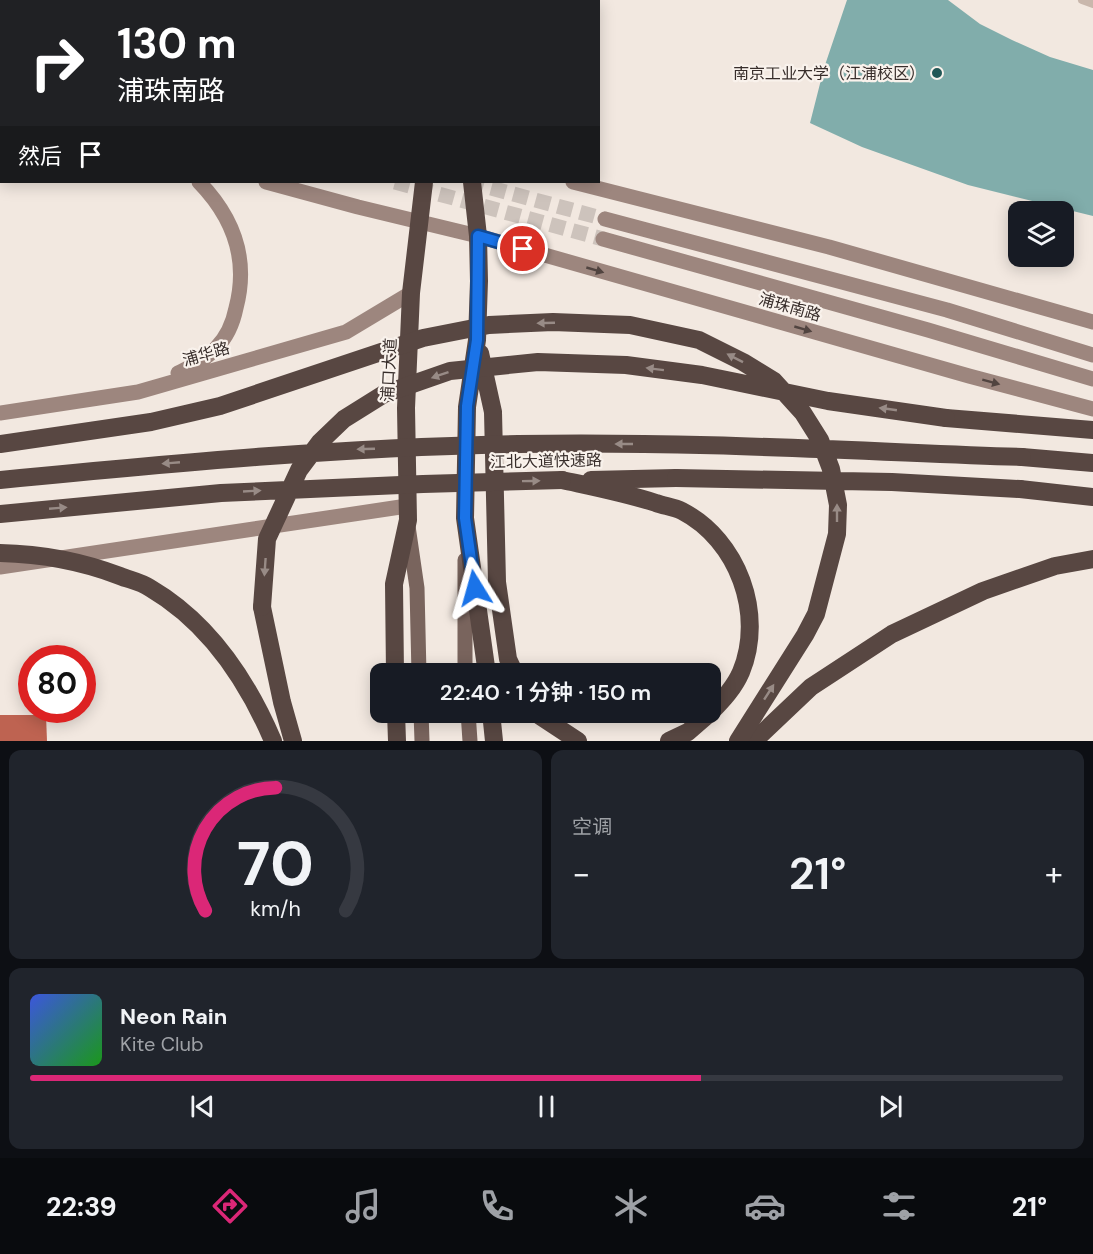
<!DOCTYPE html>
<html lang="zh">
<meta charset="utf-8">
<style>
body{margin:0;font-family:"DM Sans","Noto Sans SC",sans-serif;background:#20242c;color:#f1f3f6;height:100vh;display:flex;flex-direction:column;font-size:22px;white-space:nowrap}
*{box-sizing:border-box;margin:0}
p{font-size:20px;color:#9ea1a6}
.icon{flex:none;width:33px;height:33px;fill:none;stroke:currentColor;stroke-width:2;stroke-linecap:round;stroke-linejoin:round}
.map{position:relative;height:741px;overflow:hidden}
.sheet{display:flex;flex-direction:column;gap:9px;padding:9px;background:#0d0f14;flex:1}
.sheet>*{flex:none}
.top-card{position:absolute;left:0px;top:0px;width:600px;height:183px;box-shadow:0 3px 15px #0003;background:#202124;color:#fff;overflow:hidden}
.fabs{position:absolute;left:1008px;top:201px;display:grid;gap:12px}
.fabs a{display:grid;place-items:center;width:66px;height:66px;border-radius:12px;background:#171b24;box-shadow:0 3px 15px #0003;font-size:30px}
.speed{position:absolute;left:18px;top:645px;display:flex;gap:12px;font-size:30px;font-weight:700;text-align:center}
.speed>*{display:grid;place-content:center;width:78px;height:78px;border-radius:50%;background:#171b24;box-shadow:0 3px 15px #0003;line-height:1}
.speed .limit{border:9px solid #d22;background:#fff;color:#111}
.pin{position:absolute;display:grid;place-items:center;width:51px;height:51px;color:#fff;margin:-26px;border:3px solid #fff;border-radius:50%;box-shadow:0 2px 6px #0007}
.me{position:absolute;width:66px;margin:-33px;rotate:352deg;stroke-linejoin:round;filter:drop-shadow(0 0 4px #0008)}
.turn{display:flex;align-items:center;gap:21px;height:126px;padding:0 18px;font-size:27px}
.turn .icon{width:78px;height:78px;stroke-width:2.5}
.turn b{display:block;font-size:42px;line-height:51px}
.then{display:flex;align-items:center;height:57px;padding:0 18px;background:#0003;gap:12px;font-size:22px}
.big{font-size:45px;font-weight:600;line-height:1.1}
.sheet .tile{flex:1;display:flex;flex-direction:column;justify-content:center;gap:9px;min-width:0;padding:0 21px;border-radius:12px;background:#20242c}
.sheet .dial{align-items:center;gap:0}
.dial svg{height:156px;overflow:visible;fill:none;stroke:#363941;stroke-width:7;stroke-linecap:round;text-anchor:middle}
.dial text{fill:#f1f3f6;stroke:none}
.song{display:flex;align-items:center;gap:18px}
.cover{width:72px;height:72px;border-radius:9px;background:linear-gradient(135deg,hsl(230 70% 55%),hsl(120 70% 35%))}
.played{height:6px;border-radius:3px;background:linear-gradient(90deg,#db2777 65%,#363941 65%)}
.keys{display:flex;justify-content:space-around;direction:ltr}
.heat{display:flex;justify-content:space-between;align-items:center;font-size:33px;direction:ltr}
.sheet .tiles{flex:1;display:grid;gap:9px;grid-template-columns:1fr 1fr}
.tile:last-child{grid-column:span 2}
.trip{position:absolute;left:370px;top:663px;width:351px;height:60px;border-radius:12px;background:#171b24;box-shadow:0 3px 15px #0003;font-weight:600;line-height:60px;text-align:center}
.tab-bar{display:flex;height:96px;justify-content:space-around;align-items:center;background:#090b0e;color:#9ea1a6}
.tab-bar .icon{width:42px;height:42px}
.tab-bar .selected{color:#db2777}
.tab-bar b{font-size:27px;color:#f1f3f6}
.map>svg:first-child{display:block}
.water{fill:#81adab}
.building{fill:#be6351}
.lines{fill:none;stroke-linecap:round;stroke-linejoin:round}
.secondary-tunnel{stroke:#cdc3bc;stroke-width:15;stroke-dasharray:15 8;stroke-linecap:butt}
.lane{stroke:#c9b7ac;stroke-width:8}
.secondary{stroke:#9d867e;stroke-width:15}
.primary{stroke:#79645d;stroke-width:15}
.highway{stroke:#584742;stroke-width:18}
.highway-bridge{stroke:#584742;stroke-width:18}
.oneway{fill:#514440}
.oneway2{fill:#988b86}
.route-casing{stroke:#114b97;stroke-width:15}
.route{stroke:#1a73e8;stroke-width:10}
.poi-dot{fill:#225756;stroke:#f9f2ec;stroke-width:2}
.labels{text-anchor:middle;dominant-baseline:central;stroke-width:4.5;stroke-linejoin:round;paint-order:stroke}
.poi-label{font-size:16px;fill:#382e2b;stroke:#f9f2ec;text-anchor:end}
.street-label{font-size:16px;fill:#382e2b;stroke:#f9f2ec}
</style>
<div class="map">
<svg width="1093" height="741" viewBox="0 0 1093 741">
<rect width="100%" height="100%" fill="#f2e8e0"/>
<path class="water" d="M 847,0 L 948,0 L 980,24 L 1012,40 L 1050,57 L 1093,70 L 1093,216 L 968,185 L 862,147 L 810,123 L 824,68 Z"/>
<path class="building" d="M 0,715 L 46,715 L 47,741 L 0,741 Z"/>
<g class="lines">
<path class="secondary-tunnel" d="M 395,182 L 603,239
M 469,182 L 605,219"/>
<path class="lane" d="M 1082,0 L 1093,4"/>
<path class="secondary" d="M 0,19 L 2,20
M 0,51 L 2,51
M 0,73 L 2,73
M 0,103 L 2,103
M 266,182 L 358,207 L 478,236 L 969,376 L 1093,409
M 573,182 L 829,247 L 1093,322
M 605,219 L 947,310 L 1093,355
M 603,239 L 928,330 L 1093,379
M 178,373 C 192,366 205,360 216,348 C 227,337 233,323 236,308 C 249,259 233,217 199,182
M 0,413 L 138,392 L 346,332 L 411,293
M 0,567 L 407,506"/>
<path class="primary" d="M 445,2 L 445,0
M 486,2 L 486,0
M 408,526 L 417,588 L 419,674
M 465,560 L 465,674
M 421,712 L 422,741
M 468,712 L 470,741"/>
<path class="highway" d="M 472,182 L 478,236 L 479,281 L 477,340 L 467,407 L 465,518 L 487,674
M 480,353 L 493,412 L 497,582 L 508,659 L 515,674
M 946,418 L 1093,430
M 1022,457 L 1093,463
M 562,480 C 594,487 625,493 656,503 C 664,506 674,507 682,511 C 738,540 765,614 741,672 C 734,688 723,700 711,712
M 591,480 L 676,478
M 1020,489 L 1093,497
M 262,607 L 282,702 L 293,741
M 395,674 L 394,584 L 408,520 L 406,408 L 411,293 L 424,182
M 396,712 L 397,741
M 491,712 L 494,741
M 538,712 L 540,716 L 578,741
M 669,741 L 688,732 L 711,712
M 754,741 L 811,687 L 892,634 L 983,591 L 1055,566 L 1093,559"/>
<path class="highway-bridge" d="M 0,444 L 151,422 L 220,406 L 423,338 L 489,325 L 553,322 L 630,325 L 699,340 L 743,362 L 774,381 L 803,413 L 820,440 L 831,469 L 838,505 L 837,534 L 816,614 L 805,635 L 738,741
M 676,478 L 892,482 L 1020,489
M 0,480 C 172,463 345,447 518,444 C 686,441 855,451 1022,457
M 0,514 L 221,493 L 423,484 L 562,480
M 0,553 C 42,554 81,561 120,576 C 130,580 141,582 150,588 C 208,622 247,680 273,741
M 262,607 L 267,539 L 299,470 L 320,442 L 344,419 L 384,394 L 450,371 L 538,362 L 626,365 L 702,375 L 828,401 L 946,418"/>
</g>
<defs><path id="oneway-solid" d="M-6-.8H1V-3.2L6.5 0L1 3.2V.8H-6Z" transform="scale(1.5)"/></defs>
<g class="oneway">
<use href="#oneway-solid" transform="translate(595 270) rotate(16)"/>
<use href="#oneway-solid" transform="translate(803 329) rotate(16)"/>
<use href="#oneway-solid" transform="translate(991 382) rotate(15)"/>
</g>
<g class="oneway2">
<use href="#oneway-solid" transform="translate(546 323) rotate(178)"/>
<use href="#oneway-solid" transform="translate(735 358) rotate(-153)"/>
<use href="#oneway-solid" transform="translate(655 369) rotate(-173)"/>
<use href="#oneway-solid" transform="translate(440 375) rotate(161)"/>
<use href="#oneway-solid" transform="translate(888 409) rotate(-172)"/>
<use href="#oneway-solid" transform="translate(624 444) rotate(-180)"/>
<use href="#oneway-solid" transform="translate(366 449) rotate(178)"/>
<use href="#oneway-solid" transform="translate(171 463) rotate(175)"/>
<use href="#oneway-solid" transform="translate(531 481) rotate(-1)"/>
<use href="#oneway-solid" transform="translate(252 491) rotate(-3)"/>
<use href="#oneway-solid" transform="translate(58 508) rotate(-5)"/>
<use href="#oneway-solid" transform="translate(837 513) rotate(-90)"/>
<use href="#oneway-solid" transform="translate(265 567) rotate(94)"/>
<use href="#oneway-solid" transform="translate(769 692) rotate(-57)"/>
</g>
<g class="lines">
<g class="route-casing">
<path id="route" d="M 475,588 L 465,518 L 467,406 L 477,340 L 478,236 L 523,249"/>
</g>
<use href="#route" class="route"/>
</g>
<circle class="poi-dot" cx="937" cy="73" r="6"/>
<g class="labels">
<g class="poi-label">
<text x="925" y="73">南京工业大学（江浦校区）</text>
</g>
<g class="street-label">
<text transform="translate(790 307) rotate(16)">浦珠南路</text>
<text transform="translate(206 354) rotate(-16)">浦华路</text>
<text transform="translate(389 370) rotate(-87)">浦口大道</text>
<text transform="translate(546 461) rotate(-1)">江北大道快速路</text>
</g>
</g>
</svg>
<div class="fabs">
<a><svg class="icon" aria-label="layers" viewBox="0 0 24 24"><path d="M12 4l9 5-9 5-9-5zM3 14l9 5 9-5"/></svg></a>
</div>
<div class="speed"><div class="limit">80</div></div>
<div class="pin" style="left:523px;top:249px;background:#d93025"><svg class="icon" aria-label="arrive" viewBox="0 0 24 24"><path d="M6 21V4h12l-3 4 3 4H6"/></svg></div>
<svg class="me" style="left:475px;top:588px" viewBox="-20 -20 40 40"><path d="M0-17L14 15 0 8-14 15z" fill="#1a73e8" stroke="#fff" stroke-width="4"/></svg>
<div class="trip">22:40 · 1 分钟 · 150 m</div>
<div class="top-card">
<div class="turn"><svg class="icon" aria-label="right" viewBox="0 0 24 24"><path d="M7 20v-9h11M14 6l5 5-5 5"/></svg><div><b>130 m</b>浦珠南路</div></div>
<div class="then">然后<svg class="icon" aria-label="arrive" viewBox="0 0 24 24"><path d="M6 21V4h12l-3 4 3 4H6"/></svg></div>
</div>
</div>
<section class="sheet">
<div class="tiles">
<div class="tile dial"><svg viewBox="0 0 100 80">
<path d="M14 69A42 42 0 1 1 86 69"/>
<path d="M14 69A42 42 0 0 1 50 6" stroke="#db2777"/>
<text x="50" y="56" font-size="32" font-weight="700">70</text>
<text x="50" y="72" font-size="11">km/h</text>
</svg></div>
<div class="tile"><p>空调</p>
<div class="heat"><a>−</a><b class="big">21°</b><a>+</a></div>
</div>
<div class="tile">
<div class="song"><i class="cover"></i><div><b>Neon Rain</b><p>Kite Club</p></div></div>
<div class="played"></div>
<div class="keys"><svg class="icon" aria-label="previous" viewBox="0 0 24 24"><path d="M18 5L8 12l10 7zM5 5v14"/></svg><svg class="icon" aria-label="pause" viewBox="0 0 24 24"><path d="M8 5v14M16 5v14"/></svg><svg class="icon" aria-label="next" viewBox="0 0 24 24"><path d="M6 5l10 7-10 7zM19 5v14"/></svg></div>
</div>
</div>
</section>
<nav class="tab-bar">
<b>22:39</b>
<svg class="icon selected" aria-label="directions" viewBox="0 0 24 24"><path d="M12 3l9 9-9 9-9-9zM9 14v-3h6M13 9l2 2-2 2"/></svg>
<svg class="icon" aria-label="music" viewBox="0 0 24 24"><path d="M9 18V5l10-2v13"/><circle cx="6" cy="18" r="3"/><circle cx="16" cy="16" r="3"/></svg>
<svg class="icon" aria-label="phone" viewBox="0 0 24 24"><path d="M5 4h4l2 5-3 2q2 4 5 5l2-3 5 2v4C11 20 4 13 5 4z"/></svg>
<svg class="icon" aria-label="climate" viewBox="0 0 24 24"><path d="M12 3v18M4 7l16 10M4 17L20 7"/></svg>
<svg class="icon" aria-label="car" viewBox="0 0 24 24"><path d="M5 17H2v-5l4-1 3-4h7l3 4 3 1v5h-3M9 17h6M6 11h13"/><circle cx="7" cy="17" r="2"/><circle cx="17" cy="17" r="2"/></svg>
<svg class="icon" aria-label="filters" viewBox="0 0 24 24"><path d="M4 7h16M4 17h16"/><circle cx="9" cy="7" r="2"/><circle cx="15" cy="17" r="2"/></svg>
<b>21°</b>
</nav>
